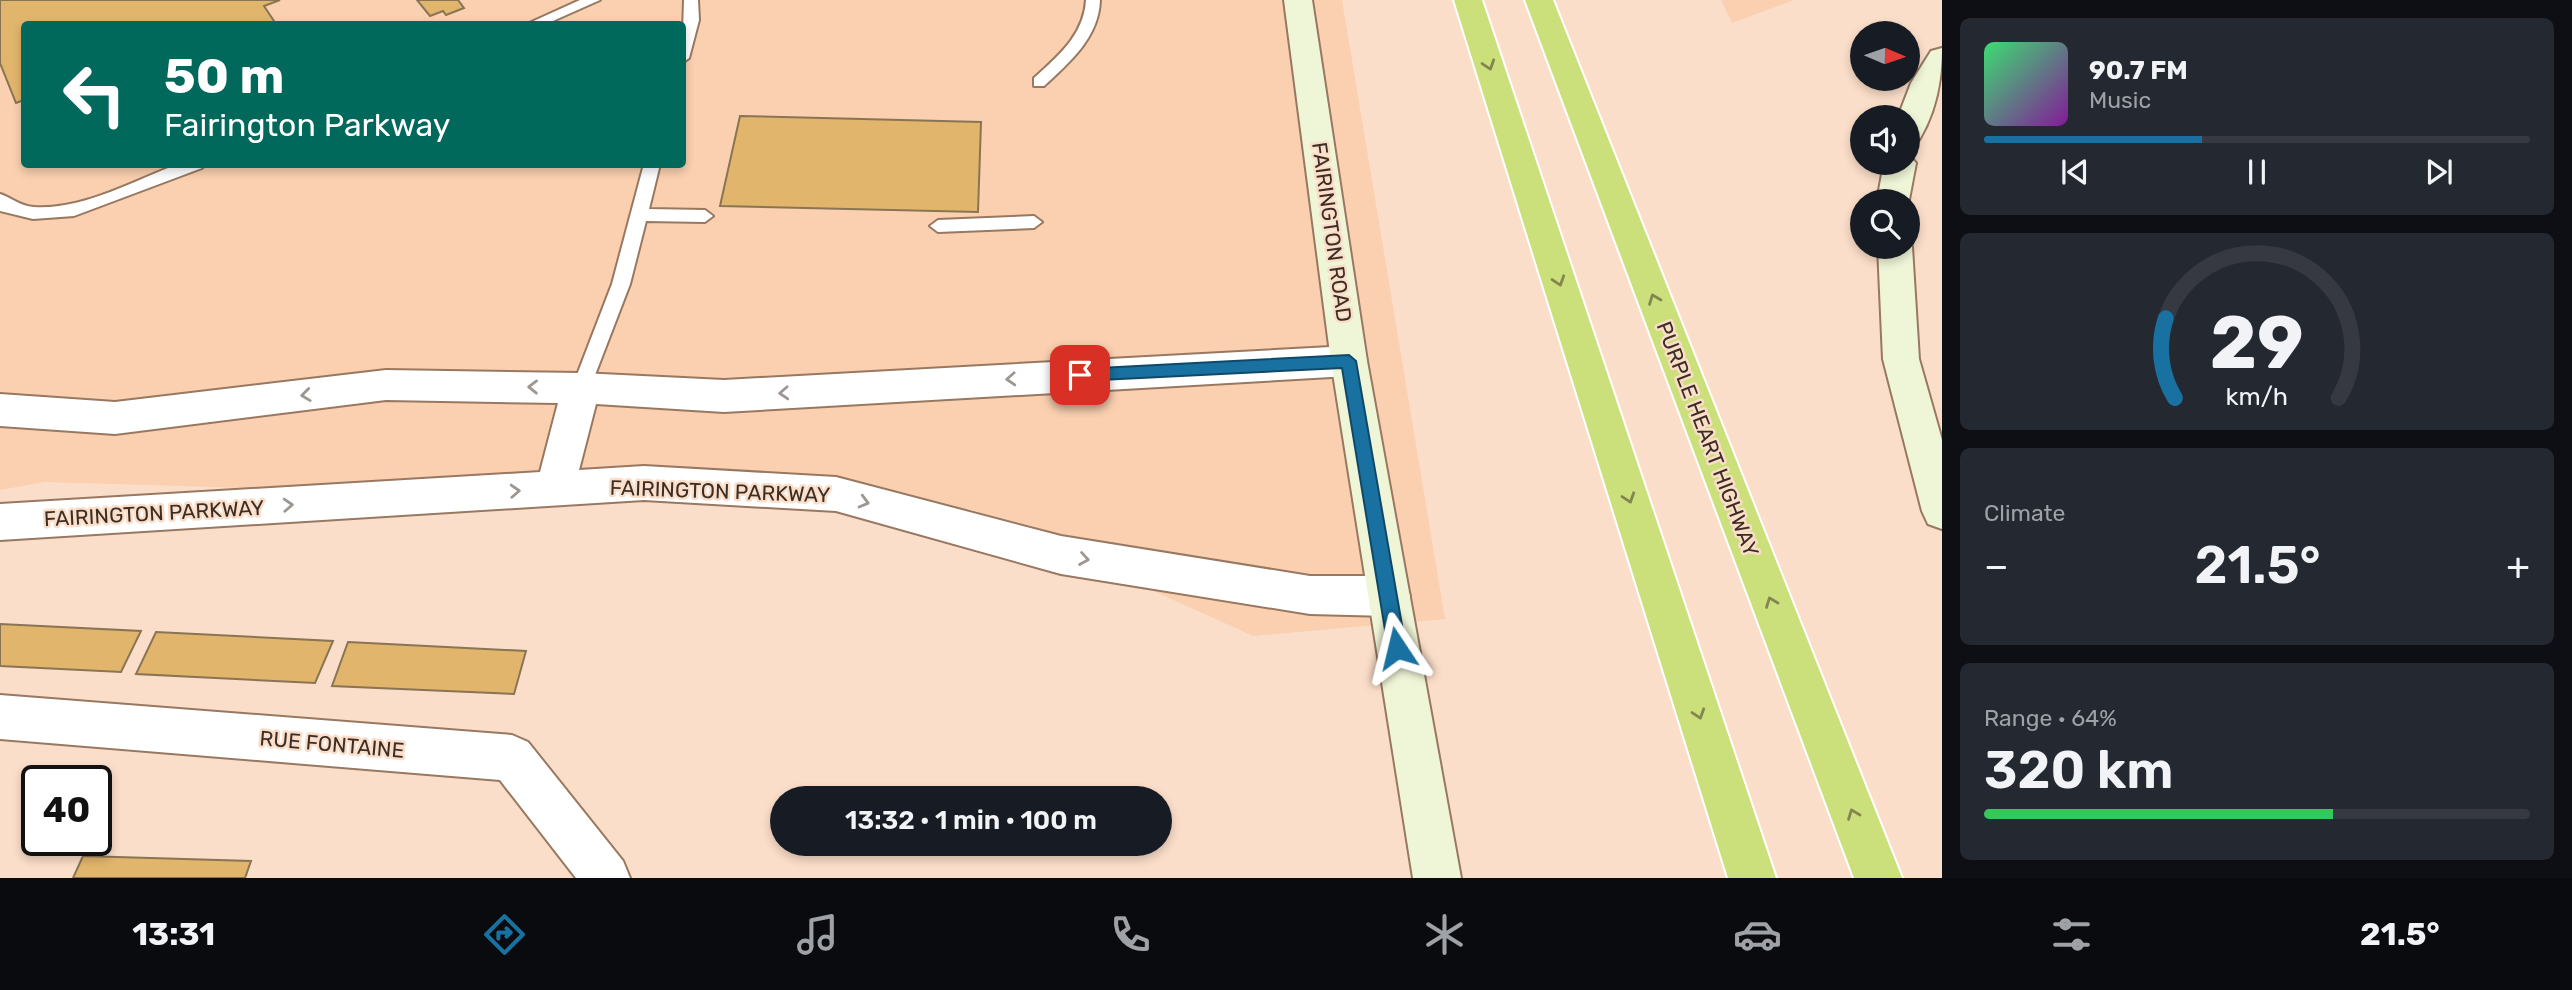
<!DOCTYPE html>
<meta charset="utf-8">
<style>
body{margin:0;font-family:Rubik,sans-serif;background:#242831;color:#f1f3f6;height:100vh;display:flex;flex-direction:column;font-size:26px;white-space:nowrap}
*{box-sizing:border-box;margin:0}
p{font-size:23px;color:#9ea1a6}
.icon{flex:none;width:38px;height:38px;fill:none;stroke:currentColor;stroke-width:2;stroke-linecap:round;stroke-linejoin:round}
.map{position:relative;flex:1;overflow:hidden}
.drawer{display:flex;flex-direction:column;gap:18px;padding:18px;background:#0d0f14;width:630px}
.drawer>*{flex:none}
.guide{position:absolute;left:21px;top:21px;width:665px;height:147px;border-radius:7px;box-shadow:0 4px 10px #0003;background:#00695c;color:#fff;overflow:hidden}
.needle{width:46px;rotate:92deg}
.controls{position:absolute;left:1850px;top:21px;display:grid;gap:14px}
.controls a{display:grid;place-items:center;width:70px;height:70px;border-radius:50%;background:#171b24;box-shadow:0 4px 10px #0003;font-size:35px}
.speed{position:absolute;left:21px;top:765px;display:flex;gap:14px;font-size:35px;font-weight:700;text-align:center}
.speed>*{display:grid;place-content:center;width:91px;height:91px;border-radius:50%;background:#171b24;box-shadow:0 4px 10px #0003;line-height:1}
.speed .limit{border:4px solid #111;border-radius:10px;background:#fff;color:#111}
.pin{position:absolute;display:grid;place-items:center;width:60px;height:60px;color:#fff;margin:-30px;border-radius:14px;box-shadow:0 4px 10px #0006}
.me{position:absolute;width:77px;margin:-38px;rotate:350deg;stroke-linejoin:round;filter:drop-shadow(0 0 5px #0008)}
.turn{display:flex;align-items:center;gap:24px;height:147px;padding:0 28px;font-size:32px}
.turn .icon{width:91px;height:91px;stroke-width:2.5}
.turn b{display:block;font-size:49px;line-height:60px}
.big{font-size:52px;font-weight:600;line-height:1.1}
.drawer .tile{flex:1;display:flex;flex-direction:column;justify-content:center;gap:10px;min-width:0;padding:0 24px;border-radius:10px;background:#242831}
.drawer .dial{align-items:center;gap:0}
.dial svg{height:182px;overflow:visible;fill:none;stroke:#363941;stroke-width:7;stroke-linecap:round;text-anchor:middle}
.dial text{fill:#f1f3f6;stroke:none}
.song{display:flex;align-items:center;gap:21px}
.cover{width:84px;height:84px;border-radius:10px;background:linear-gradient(135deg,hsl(140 70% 55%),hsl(290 70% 35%))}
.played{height:7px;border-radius:4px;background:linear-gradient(90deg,#1871a0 40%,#363941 40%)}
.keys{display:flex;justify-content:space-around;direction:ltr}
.heat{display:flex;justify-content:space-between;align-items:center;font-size:38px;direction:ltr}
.charge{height:10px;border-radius:5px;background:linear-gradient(90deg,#34c759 64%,#363941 0)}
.trip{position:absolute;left:770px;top:786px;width:402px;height:70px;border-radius:35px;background:#171b24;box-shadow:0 4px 10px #0003;font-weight:600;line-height:70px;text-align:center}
.menu{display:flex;height:112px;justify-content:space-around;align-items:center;background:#090b0e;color:#9ea1a6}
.menu .icon{width:49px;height:49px}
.menu .on{color:#1871a0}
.menu b{font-size:32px;color:#f1f3f6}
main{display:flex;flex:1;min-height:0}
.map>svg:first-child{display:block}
.built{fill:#fad0b0;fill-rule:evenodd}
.building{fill:#e2b56c;stroke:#897454;stroke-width:2}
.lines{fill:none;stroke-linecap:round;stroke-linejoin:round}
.lane-casing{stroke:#987860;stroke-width:4}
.street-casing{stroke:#987860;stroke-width:4}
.secondary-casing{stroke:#987860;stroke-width:4}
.highway-casing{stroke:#fff;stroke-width:4}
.lane{fill:#fff;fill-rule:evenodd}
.street{fill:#fff;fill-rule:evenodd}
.secondary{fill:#eff5d7;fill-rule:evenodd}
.highway{fill:#cbdf7b;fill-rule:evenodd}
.oneway{stroke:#848650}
.oneway2{stroke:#9e9692}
.route{fill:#1871a0;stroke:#104968;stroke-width:2}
.labels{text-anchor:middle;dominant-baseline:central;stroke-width:5;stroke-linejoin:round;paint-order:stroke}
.street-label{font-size:21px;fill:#3c2e24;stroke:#fbdec9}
</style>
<main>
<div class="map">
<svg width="1942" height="878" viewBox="0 0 1942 878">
<rect width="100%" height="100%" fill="#fbdec9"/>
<path class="built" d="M 0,0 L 1342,0 L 1445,619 L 1253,636 L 974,510 L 45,482 L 0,490 ZM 24,24 L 682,24 L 682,164 L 24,164 Z
M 1721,0 L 1794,0 L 1732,23 Z"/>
<path class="building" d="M 0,0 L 280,0 L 264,6 L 276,24 L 24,24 L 24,100 L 16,103 L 0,63 Z
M 417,0 L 458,0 L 464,8 L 446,15 L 443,11 L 430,16 Z
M 740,116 L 981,122 L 978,212 L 720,206 Z
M 0,624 L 141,631 L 121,672 L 0,666 Z
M 156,632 L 333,641 L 315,683 L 136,674 Z
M 348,642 L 526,651 L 514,694 L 332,686 Z
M 83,856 L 251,861 L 245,878 L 73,878 Z"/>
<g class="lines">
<g class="lane-casing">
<path id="lane" d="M 580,0 L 600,0 L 546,24 L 527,24 Z
M 684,0 L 698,0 L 699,20 L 689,58 L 682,63 Z
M 1086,0 L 1100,0 C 1099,37 1070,62 1044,86 L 1034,86 L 1034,78 C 1058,56 1084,35 1086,0 Z
M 178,164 L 204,164 L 202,168 L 74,216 L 33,219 L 0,211 L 0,194 C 11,197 19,206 34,207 C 83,210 133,181 178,164 Z
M 644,164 L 660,164 L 649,209 L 705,210 L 713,216 L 705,222 L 646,221 L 630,284 L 590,388 L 588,393 L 574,393 L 572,388 L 612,284 Z
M 1034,216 L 1042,222 L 1034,228 L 938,232 L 930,226 L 938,220 Z"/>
</g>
<g class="street-casing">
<path id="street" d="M 1349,346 L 1362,351 L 1367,361 L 1362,371 L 1349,376 L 724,412 L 596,404 L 579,470 L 644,466 L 836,477 L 1061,536 L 1310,576 L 1389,576 L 1404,582 L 1410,596 L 1404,610 L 1389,616 L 1310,614 L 1061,574 L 836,511 L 644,500 L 0,540 L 0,504 L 540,472 L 558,403 L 386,400 L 115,434 L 0,426 L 0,394 L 115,402 L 386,370 L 581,373 L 724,380 Z
M 0,695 L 512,735 L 528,742 L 623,861 L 630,878 L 576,878 L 500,780 L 0,739 Z"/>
</g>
<g class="secondary-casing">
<path id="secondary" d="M 1284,0 L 1312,0 L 1367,361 L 1461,878 L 1413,878 L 1331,361 Z
M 1942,48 C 1942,80 1936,112 1919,140 L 1908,143 L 1908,117 L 1898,117 L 1911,83 L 1931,51 Z
M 1908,154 L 1916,163 L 1908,205 L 1908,201 L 1877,201 L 1884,163 L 1908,163 Z
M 1908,239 L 1912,247 L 1919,359 L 1942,440 L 1942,529 L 1928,524 L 1922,511 L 1883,359 L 1878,247 L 1908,247 Z"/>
</g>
<g class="highway-casing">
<path id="highway" d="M 1454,0 L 1482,0 L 1776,878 L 1728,878 Z
M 1525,0 L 1553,0 L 1902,878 L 1854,878 Z"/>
</g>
<use href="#lane" class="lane"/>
<use href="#street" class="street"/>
<use href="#secondary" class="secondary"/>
<use href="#highway" class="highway"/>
</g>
<defs><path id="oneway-chevron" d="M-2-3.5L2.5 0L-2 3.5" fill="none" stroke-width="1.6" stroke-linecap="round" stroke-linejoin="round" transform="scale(1.75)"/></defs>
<g class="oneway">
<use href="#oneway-chevron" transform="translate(1489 65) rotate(72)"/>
<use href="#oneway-chevron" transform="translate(1559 281) rotate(72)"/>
<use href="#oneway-chevron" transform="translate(1654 299) rotate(-111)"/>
<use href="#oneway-chevron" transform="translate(1629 498) rotate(72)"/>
<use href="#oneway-chevron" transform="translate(1771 602) rotate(-111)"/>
<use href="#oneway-chevron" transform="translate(1699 714) rotate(72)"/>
<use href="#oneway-chevron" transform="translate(1853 814) rotate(-111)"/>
</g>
<g class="oneway2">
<use href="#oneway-chevron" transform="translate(1011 379) rotate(177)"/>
<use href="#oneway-chevron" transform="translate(533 387) rotate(-179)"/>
<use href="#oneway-chevron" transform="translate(784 393) rotate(177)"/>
<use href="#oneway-chevron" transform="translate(306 395) rotate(173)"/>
<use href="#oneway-chevron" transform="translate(515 491) rotate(-3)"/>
<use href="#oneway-chevron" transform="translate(864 502) rotate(15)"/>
<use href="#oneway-chevron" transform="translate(288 505) rotate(-3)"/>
<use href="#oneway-chevron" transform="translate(1084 559) rotate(9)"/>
</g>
<path class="route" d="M 1349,355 L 1356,361 L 1406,648 L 1404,654 L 1397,656 L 1391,654 L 1388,648 L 1342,368 L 1080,381 L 1073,375 L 1080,369 Z"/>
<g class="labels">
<g class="street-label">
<text transform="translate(1332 232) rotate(82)">FAIRINGTON ROAD</text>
<text transform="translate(1708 439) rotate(69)">PURPLE HEART HIGHWAY</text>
<text transform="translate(720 491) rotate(2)">FAIRINGTON PARKWAY</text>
<text transform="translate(154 513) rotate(-3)">FAIRINGTON PARKWAY</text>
<text transform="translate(332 744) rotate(5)">RUE FONTAINE</text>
</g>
</g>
</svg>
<div class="controls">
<a><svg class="needle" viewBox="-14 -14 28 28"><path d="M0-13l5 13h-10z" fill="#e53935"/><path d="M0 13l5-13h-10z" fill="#9ea1a6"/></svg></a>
<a><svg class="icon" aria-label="sound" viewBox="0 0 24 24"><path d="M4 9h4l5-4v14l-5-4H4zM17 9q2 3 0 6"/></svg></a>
<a><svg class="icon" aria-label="search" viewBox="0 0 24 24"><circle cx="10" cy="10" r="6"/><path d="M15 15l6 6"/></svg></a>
</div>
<div class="speed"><div class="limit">40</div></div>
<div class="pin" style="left:1080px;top:375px;background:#d93025"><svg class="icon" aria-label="arrive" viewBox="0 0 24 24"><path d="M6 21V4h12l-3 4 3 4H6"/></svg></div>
<svg class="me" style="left:1397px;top:648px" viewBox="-20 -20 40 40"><path d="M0-17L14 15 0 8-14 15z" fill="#1871a0" stroke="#fff" stroke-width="4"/></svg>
<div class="trip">13:32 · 1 min · 100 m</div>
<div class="guide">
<div class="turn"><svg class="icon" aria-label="left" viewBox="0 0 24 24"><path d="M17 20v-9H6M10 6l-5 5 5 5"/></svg><div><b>50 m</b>Fairington Parkway</div></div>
</div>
</div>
<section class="drawer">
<div class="tile">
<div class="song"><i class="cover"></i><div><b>90.7 FM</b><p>Music</p></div></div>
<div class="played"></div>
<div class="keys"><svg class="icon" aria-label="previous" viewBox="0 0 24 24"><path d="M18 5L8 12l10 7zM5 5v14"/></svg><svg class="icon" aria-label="pause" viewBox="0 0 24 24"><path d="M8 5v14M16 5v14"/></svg><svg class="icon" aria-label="next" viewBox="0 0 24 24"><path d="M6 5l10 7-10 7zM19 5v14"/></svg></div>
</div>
<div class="tile dial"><svg viewBox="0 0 100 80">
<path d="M14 69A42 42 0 1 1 86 69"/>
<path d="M14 69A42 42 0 0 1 10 34" stroke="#1871a0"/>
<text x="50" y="56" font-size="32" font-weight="700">29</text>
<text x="50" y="72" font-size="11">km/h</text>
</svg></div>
<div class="tile"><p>Climate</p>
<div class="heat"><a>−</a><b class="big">21.5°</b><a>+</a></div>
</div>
<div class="tile"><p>Range · 64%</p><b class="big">320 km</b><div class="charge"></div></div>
</section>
</main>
<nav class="menu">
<b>13:31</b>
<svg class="icon on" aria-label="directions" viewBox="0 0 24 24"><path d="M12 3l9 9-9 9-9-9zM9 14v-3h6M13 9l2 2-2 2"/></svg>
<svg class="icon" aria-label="music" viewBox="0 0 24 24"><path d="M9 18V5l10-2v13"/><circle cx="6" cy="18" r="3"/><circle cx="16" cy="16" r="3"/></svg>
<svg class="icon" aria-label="phone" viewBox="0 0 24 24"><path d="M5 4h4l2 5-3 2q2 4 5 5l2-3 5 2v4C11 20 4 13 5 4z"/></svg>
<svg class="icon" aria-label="climate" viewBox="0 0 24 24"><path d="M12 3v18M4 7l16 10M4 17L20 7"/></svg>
<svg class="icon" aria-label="car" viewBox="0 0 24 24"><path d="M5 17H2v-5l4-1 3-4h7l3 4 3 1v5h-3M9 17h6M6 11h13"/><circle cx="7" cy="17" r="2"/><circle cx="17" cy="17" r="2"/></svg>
<svg class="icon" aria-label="filters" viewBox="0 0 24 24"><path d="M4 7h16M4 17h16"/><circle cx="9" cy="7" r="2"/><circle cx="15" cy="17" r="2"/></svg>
<b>21.5°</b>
</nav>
